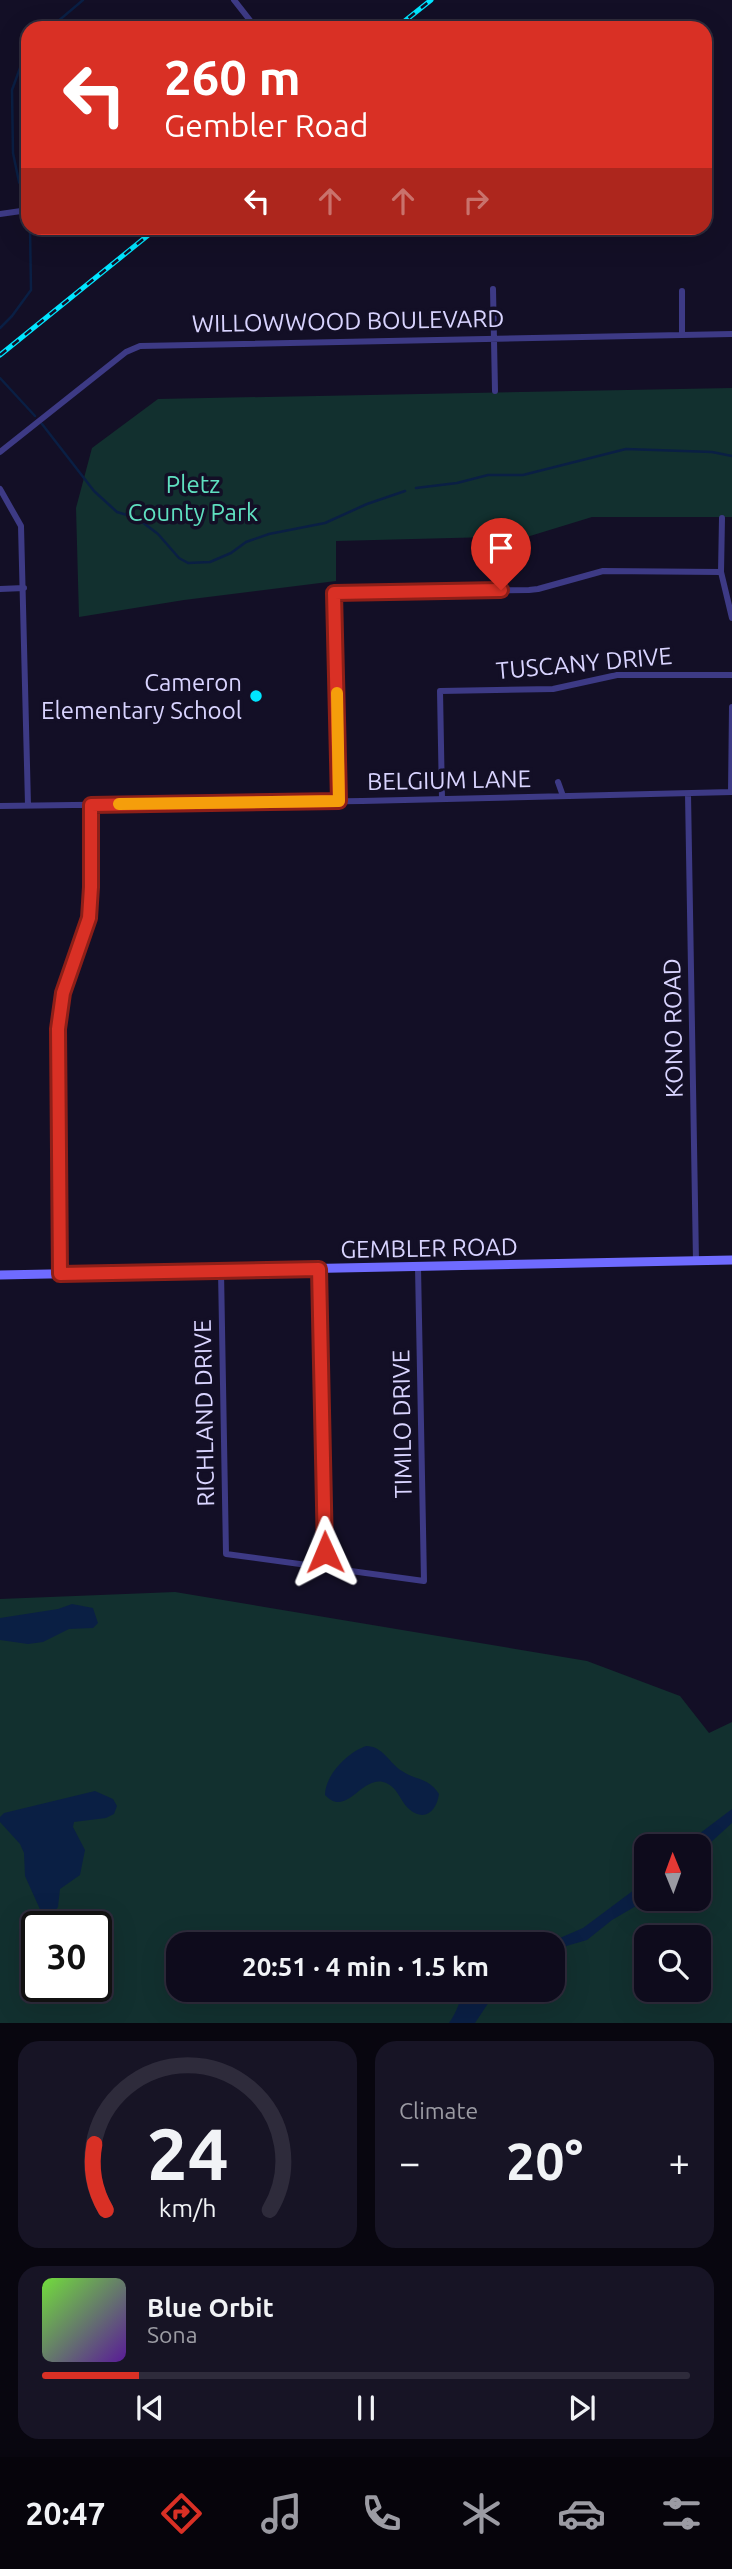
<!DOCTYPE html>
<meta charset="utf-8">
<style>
body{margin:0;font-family:Ubuntu,sans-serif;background:#171425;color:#f1f3f6;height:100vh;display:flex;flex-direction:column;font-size:26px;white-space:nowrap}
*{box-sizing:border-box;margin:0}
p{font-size:23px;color:#9b9ba3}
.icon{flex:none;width:38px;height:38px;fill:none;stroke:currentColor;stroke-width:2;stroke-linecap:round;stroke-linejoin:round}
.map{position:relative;height:2023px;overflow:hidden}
.drawer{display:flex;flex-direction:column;gap:18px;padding:18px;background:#08060f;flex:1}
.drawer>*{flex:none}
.top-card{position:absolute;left:21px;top:21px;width:691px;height:214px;border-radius:21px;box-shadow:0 7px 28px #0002,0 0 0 2px #2e2b3b;background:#d93025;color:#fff;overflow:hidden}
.needle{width:46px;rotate:359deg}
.tools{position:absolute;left:634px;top:1834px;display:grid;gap:14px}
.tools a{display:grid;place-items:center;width:77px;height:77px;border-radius:14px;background:#0e0b1c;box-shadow:0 7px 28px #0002,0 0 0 2px #2e2b3b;font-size:35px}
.speed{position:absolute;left:21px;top:1911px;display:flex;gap:14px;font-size:35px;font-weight:700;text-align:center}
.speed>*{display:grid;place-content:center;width:91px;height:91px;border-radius:50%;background:#0e0b1c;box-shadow:0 7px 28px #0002,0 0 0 2px #2e2b3b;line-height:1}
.speed .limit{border:4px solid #111;border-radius:10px;background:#fff;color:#111}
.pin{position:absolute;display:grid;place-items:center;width:60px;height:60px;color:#fff;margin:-72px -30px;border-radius:50% 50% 50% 0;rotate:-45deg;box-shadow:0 0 7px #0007}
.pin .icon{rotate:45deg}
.me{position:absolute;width:77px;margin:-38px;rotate:359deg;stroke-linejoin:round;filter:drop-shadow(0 0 5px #0008)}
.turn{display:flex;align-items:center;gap:24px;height:147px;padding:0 28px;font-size:32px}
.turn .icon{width:91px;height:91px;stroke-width:2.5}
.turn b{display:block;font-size:49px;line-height:60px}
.lanes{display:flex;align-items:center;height:66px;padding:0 28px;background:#0003;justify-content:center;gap:35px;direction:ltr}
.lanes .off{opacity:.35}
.big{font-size:52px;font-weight:700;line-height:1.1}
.drawer .card{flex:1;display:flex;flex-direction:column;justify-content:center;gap:10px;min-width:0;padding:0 24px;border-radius:21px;background:#171425}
.drawer .dial{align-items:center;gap:0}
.dial svg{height:182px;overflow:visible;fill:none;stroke:#2e2b3b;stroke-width:7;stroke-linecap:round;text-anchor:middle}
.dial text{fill:#f1f3f6;stroke:none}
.song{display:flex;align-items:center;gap:21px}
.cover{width:84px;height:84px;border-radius:10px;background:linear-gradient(135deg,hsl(100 70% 55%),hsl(270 70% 35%))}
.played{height:7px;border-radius:4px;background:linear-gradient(90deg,#d93025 15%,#2e2b3b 15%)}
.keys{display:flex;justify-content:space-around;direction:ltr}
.heat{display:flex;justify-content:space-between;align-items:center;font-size:38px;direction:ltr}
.drawer .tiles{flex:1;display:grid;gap:18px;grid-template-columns:1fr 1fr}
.card:last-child{grid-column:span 2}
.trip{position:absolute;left:166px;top:1932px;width:399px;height:70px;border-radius:21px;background:#0e0b1c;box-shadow:0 7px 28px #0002,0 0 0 2px #2e2b3b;font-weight:700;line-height:70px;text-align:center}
.tab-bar{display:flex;height:112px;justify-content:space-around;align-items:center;background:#06040b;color:#9b9ba3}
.tab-bar .icon{width:49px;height:49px}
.tab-bar .on{color:#d93025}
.tab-bar b{font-size:32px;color:#f1f3f6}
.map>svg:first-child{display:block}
.green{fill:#12302f;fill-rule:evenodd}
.water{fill:#0a1f44}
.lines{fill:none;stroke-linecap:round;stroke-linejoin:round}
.stream{stroke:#0a1f44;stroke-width:2.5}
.minor{stroke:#3d3a85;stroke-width:6}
.secondary{stroke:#6f6bff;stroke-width:9}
.rail-casing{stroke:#00e5ff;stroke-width:5}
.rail{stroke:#130f26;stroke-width:2.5;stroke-dasharray:8;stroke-linecap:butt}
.route-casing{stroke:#8d1f18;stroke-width:18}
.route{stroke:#d93025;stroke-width:12}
.slow{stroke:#f59e0b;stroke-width:12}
.poi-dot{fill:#00e5ff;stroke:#130f26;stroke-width:2.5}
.labels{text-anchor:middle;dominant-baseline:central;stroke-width:7;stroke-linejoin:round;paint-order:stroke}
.street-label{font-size:24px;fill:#d9d4ff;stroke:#130f26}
.park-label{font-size:24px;fill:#5fe0c0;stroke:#130f26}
.poi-label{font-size:24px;fill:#d9d4ff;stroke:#130f26;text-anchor:end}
</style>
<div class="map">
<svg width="732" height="2023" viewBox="0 0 732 2023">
<rect width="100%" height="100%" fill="#130f26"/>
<path class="green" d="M 732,388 L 732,517 L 592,517 L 530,536 L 336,541 L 336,581 L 184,600 L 79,617 L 76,508 L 92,448 L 158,399 Z
M 175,1592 L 587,1661 L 680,1696 L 709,1733 L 732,1722 L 732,2023 L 0,2023 L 0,1599 ZM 646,1846 L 698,1846 L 698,1899 L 646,1899 ZM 37,1927 L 96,1927 L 96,1986 L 37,1986 ZM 646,1937 L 698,1937 L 698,1990 L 646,1990 ZM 178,1944 L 553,1944 L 553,1990 L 178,1990 Z"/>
<path class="water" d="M 72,1604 L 93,1608 L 98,1623 L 93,1628 L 69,1629 L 43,1642 L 28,1644 L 0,1640 L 0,1618 L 58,1609 Z
M 366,1746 C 383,1746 389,1763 402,1771 C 417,1781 428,1777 439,1794 C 437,1810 425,1823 409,1809 C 399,1800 398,1786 383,1782 C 360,1777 347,1818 325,1795 C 325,1775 348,1752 366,1746 Z
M 95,1791 L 113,1799 L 117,1806 L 114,1814 L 106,1818 L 74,1822 L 73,1827 L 85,1850 L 80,1875 L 60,1889 L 58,1907 L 49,1918 L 43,1916 L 25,1876 L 24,1853 L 20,1844 L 0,1822 L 0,1817 L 4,1813 Z
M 732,1809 L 732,1823 L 698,1854 L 698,1846 L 683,1846 Z
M 646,1881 L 646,1899 L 648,1899 L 612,1920 L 587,1940 L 563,1947 L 553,1952 L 553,1944 L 546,1944 L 583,1928 Z
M 467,1990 L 497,1990 L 475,2023 L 449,2023 C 458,2011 458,2001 467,1990 Z"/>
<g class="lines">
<path class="stream" d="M 50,28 L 83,0
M 28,46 L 12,90 L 13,153 L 19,182 L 28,197
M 0,328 L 12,316 L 31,290 L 30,228
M 0,378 L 35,416
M 42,424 L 94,491 L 117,512 L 137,518 L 158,534 L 179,558 L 188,563 L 210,562 L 231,553 L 246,542 L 269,534 L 325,523 L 367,504 L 405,491
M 416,488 L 457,483 L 488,475 L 523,475 L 626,449 L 712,452 L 732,456"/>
<path class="minor" d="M 234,0 L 256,28
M 0,214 L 28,210
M 493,289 L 495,391
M 682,291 L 682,334
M 0,452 L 126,352 L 140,346 L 732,334
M 0,489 L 21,526 L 28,805
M 722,518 L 721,572 L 732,618
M 0,589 L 24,588
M 558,782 L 563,796
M 731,792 L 732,707
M 688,794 L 696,1261
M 442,799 L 440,691 L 553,689 L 617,675 L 732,675
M 339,801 L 334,593 L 529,590 L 538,589 L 603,571 L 721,572
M 0,806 L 362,801 L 732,792
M 319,1269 L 325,1552 L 323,1567
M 221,1271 L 226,1554 L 424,1581 L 418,1267
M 60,1274 L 58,1029 L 63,993 L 89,918 L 91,805"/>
<path class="secondary" d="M 0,1275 L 732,1260"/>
<g class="rail-casing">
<path id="rail" d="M 396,28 L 431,0
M 0,355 L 157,228"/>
</g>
<use href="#rail" class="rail"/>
</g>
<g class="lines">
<g class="route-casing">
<path id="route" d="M 325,1552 L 319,1269 L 60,1274 L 58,1029 L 63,993 L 89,918 L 91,887 L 91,805 L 339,801 L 334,593 L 501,590"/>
</g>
<use href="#route" class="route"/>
<path class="slow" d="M 119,804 L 339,801 L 337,693"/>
</g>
<circle class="poi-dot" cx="256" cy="696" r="7"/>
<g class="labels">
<g class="street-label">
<text transform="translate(348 321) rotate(-1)">WILLOWWOOD BOULEVARD</text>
<text transform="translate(584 663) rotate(-5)">TUSCANY DRIVE</text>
<text transform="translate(449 780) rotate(-1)">BELGIUM LANE</text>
<text transform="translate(673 1028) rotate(-91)">KONO ROAD</text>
<text transform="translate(429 1248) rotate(-1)">GEMBLER ROAD</text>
<text transform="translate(204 1413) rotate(-91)">RICHLAND DRIVE</text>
<text transform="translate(402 1424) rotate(-91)">TIMILO DRIVE</text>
</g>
<g class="park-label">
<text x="193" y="484">Pletz<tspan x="193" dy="28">County Park</tspan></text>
</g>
<g class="poi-label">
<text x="242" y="682">Cameron<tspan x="242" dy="28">Elementary School</tspan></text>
</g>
</g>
</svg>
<div class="tools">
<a><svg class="needle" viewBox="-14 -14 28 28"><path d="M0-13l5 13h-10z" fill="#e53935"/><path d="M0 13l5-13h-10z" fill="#9b9ba3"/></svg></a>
<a><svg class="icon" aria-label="search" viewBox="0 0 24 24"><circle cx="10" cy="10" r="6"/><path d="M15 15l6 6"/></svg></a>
</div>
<div class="speed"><div class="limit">30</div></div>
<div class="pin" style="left:501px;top:590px;background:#d93025"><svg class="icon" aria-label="arrive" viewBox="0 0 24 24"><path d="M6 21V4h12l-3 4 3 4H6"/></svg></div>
<svg class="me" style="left:325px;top:1552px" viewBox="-20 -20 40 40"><path d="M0-17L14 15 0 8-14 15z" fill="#d93025" stroke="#fff" stroke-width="4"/></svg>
<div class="trip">20:51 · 4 min · 1.5 km</div>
<div class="top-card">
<div class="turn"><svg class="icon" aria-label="left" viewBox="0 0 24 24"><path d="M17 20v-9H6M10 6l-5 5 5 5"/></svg><div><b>260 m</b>Gembler Road</div></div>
<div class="lanes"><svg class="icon" aria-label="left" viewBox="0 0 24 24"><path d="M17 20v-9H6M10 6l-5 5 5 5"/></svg><svg class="icon off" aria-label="ahead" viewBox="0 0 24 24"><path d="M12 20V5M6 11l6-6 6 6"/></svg><svg class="icon off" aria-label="ahead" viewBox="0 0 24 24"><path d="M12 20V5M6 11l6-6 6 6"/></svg><svg class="icon off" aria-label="right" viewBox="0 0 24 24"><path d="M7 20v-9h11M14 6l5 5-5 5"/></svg></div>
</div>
</div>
<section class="drawer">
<div class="tiles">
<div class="card dial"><svg viewBox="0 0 100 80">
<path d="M14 69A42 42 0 1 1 86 69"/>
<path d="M14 69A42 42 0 0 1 9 40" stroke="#d93025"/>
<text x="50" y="56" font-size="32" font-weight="700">24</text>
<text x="50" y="72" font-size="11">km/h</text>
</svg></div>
<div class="card"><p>Climate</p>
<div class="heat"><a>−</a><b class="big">20°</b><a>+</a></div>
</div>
<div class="card">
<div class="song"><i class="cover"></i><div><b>Blue Orbit</b><p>Sona</p></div></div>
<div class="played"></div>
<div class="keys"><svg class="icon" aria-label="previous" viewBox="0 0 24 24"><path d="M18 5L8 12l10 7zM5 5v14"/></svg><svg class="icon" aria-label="pause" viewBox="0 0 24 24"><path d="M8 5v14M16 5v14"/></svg><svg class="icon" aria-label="next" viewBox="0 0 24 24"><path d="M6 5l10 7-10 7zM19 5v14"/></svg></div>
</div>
</div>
</section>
<nav class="tab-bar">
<b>20:47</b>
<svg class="icon on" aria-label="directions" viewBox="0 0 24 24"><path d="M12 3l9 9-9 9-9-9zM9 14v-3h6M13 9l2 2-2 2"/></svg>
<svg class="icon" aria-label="music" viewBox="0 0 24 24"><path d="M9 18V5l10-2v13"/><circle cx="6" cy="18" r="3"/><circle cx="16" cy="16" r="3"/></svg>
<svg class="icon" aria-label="phone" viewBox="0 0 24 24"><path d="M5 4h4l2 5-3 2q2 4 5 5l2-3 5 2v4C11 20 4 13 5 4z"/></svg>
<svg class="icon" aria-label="climate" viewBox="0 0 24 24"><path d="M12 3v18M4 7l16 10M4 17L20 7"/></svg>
<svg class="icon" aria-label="car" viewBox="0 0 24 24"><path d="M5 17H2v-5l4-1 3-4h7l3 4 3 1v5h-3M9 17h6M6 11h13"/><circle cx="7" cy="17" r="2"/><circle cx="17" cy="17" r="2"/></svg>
<svg class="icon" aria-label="filters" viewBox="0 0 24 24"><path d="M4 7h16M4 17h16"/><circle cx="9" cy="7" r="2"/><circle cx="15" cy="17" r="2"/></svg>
</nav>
